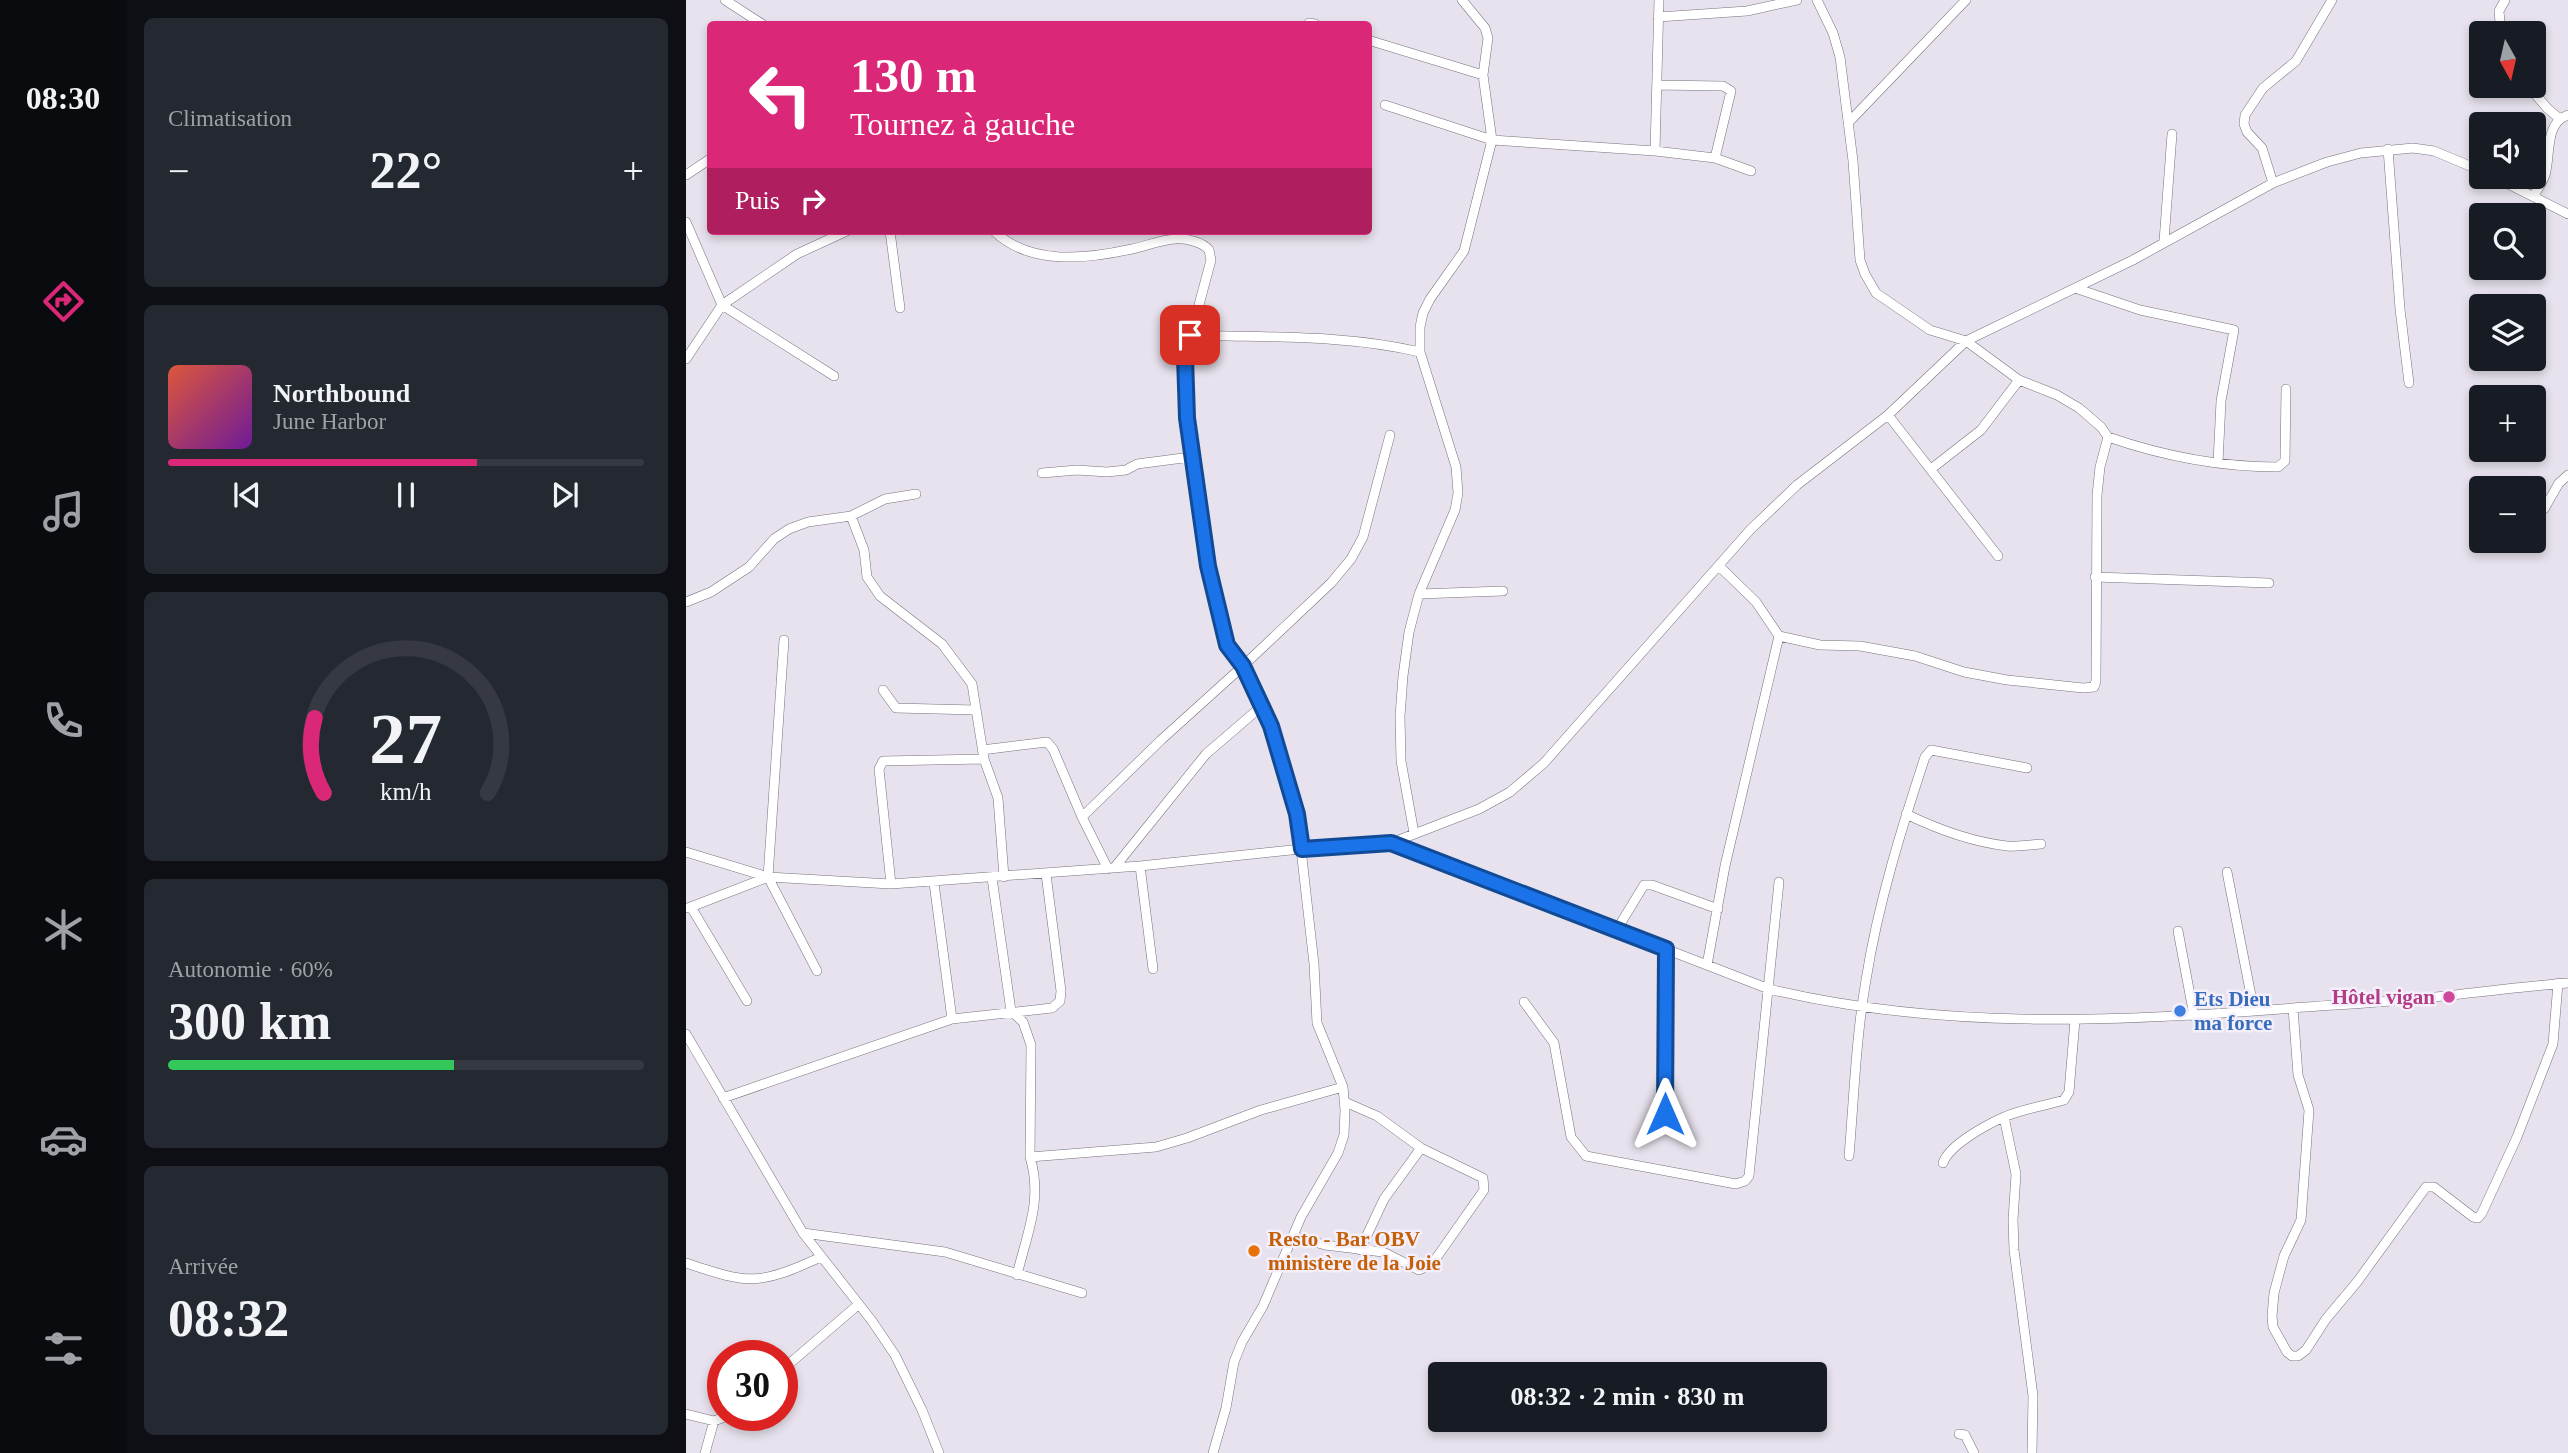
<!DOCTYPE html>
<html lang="fr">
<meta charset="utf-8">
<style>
body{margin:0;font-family:Georgia,serif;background:#242831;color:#f1f3f6;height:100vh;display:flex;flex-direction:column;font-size:26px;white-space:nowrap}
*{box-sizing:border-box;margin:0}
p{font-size:23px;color:#9ea1a6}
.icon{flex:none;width:38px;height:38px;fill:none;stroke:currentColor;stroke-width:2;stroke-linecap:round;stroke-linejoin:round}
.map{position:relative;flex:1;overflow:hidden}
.details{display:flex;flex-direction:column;gap:18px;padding:18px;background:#0d0f14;width:560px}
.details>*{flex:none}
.guide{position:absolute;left:21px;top:21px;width:665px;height:214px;border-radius:7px;box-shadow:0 4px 10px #0003;background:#db2777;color:#fff;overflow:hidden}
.needle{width:46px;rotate:172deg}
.tools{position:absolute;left:1783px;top:21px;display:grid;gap:14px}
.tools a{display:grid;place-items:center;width:77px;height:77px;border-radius:7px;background:#171b24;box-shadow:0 4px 10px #0003;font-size:35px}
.speed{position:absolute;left:21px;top:1340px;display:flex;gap:14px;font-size:35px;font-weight:700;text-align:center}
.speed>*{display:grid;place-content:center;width:91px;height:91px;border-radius:50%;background:#171b24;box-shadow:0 4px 10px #0003;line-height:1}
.speed .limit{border:10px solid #d22;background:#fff;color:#111}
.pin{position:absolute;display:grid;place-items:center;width:60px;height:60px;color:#fff;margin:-30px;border-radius:14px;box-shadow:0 4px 10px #0006}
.me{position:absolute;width:77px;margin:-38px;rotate:0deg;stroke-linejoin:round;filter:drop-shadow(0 0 5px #0008)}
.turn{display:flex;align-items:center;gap:24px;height:147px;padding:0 28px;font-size:32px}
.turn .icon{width:91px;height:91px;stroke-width:2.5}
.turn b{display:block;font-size:49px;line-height:60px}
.then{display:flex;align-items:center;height:66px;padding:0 28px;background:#0003;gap:14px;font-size:26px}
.big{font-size:52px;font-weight:700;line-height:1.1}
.details .widget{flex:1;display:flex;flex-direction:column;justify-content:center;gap:10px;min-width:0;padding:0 24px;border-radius:10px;background:#242831}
.details .dial{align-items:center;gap:0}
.dial svg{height:182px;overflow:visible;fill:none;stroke:#363941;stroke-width:7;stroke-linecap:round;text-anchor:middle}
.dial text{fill:#f1f3f6;stroke:none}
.song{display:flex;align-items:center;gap:21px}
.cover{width:84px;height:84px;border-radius:10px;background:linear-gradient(135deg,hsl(10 70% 55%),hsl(280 70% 35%))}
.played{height:7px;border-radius:4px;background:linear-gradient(90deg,#db2777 65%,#363941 65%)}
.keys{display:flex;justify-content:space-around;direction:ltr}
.heat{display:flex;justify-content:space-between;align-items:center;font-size:38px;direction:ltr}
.charge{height:10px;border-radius:5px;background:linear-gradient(90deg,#34c759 60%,#363941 0)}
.trip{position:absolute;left:742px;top:1362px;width:399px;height:70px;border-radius:7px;background:#171b24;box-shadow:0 4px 10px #0003;font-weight:700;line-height:70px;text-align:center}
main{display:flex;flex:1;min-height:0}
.tabs{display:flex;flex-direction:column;width:126px;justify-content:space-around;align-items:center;background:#090b0e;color:#9ea1a6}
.tabs .icon{width:49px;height:49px}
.tabs .on{color:#db2777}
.tabs b{font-size:32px;color:#f1f3f6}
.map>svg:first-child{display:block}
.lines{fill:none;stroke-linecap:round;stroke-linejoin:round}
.minor-casing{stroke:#77727c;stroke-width:10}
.minor{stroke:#fff;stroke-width:9}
.route-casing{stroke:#114b97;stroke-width:18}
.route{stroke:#1a73e8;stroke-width:12}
.hotel-dot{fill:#d1479c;stroke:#f4effb;stroke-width:2.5}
.shop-dot{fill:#3f7fe0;stroke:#f4effb;stroke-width:2.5}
.food-dot{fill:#e8710a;stroke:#f4effb;stroke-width:2.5}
.labels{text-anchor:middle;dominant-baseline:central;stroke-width:5;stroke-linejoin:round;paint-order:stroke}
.hotel-label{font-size:21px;font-weight:bold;fill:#b23c85;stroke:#f4effb;text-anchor:end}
.shop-label{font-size:21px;font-weight:bold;fill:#366cbe;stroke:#f4effb;text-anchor:start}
.food-label{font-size:21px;font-weight:bold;fill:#c56008;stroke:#f4effb;text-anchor:start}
</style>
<main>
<nav class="tabs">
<b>08:30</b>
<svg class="icon on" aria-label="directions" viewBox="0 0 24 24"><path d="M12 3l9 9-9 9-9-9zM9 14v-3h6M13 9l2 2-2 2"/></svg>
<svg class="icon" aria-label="music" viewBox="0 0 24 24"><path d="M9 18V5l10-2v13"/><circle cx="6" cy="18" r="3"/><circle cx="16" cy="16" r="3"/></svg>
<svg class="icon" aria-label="phone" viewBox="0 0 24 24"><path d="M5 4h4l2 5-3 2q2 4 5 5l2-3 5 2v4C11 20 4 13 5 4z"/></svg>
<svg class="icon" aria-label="climate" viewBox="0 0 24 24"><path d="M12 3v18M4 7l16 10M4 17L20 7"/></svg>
<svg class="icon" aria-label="car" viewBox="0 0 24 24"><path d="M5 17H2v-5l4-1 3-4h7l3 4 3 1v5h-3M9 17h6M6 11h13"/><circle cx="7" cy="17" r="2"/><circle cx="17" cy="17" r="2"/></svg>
<svg class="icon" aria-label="filters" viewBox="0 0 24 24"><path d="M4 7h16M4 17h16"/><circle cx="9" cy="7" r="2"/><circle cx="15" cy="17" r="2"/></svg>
</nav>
<section class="details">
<div class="widget"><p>Climatisation</p>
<div class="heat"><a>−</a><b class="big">22°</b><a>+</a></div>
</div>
<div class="widget">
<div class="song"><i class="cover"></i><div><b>Northbound</b><p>June Harbor</p></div></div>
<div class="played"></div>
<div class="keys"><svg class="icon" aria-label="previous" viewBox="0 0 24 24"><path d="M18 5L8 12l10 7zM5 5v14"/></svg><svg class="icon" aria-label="pause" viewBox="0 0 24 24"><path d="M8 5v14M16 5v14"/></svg><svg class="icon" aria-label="next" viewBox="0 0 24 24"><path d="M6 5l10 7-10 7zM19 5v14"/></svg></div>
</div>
<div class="widget dial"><svg viewBox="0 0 100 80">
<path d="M14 69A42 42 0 1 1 86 69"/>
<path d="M14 69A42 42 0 0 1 10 36" stroke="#db2777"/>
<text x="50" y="56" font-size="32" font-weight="700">27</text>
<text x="50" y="72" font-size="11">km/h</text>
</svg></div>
<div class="widget"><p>Autonomie · 60%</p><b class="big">300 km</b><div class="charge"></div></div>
<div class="widget"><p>Arrivée</p><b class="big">08:32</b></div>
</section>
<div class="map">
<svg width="1882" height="1453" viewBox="0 0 1882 1453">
<rect width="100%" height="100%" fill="#e7e2ed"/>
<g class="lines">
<g class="minor-casing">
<path id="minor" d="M 39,0 L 76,24
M 972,17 L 1061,11 L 1111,0
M 623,23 L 629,24
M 1815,33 L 1813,11 L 1819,0
M 682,40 L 797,75
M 971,85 L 1037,86 L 1045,91 L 1029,158
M 1842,86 L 1862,109 L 1873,118
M 699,105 L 806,140 L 969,151 L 1029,158 L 1065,171
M 1162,123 L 1280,0
M 1702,149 L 1714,309 L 1723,383
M 969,151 L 973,0
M 0,175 L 24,159
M 1808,177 L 1882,214
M 1587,183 L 1576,148 L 1561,132 L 1558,124 L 1559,115 L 1577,88 L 1610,61 L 1646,0
M 1848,195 C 1852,189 1856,183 1859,175 C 1865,155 1858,123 1882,115
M 0,222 L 36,305 L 148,376
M 204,231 L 214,308
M 308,231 C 344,266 401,259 446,249 C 460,246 474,240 489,239 C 499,238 517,242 523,250 L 525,260 L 499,357 L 503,443 L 522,566 L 541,645 L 557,666 L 577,705 L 611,814 L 628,964 L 631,1023 L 657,1087 L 659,1110 L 658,1135 L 652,1153 L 615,1217 L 577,1306 L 556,1342 L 548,1362 L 540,1408 L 527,1453
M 1478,241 L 1486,134
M 1389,288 L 1454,310 L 1548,330 L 1535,401 L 1532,463
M 504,335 C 581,338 658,334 734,352
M 0,359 L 36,305 L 111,254 L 161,231
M 1202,415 L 1312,556
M 1422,437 C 1477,456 1534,467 1592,467 L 1599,461 L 1600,389
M 1245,469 L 1295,430 L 1333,380
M 356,473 L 391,470 L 421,472 L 440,470 L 451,464 L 505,457
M 1858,509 L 1873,483 L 1882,475
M 165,516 L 178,550 L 181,577 L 194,596 L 256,644 L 286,684 L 298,759 L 312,798 L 318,877
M 1034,567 L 1070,602 L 1093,636 L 1134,645 L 1174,646 L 1229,656 L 1278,672 L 1321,680 L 1397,688 L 1408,687 L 1410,681 L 1411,495 L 1414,467 L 1422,437 L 1415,427 L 1393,408 L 1371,395 L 1333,380 L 1280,341 L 1244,330 L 1190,293 L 1179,274 L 1174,260 L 1167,161 L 1154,57 L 1147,33 L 1131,0
M 1409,577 L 1583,583
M 733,594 L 817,591
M 0,602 L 25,592 L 63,567 L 88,539 L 103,529 L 122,522 L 165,516 L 199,499 L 230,494
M 98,640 L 82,877 L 131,971
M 197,690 L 210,708 L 289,710
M 296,750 L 361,742 L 367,749 L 396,817 L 422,869
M 1220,814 C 1251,829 1287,842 1321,846 C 1332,847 1344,845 1355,844
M 396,817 L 475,740 L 557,666 L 645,583 L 665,559 L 677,537 L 704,435
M 728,833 L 715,761 L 714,716 L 717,676 L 723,632 L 733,594 L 769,510 L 772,493 L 770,467 L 734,352 L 734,327 L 737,313 L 744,299 L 778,251 L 806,140 L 797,75 L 802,38 L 799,28 L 776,0
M 705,843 L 1083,989 C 1254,1030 1432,1022 1607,1008 C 1647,1005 1688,1003 1729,999 C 1780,994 1831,987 1882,983
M 0,852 L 82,877 L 205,884 L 454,866 L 643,846 L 705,843 L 793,809 L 824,792 L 858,763 L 1064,530 L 1111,485 L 1202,415 L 1280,341 L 1447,260 L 1587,183 L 1641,162 L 1675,153 L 1727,148 L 1748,151 L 1796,171
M 454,866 L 467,969
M 428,868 L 520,754 L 577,705
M 1541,872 L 1568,1011
M 306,878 L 325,1011 L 337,1022 L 345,1045 L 344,1157 C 357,1200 341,1233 331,1275
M 248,883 L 266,1019
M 205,884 L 193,769 L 197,761 L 298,759
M 5,907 L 61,1001
M 2,908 L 82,877
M 930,931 L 958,885 L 966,885 L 1032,909
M 1492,931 L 1508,1016
M 1021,965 L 1039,866 L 1093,636
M 838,1002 L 868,1043 L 885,1137 L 900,1156 L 1050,1184 L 1059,1181 L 1063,1176 L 1093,882
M 1607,1008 L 1612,1075 L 1623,1110 L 1615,1220 L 1598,1256 L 1588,1293 L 1586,1316 L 1587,1327 L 1601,1352 L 1606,1356 L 1612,1356 L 1620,1350 L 1640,1319 L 1671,1282 L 1740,1187 L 1748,1187 L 1787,1217 L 1792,1218 L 1796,1213 L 1831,1137 L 1867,1044 L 1872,983
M 0,1034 L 117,1233 L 186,1321 L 209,1355 L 236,1410 L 253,1453
M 37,1098 L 266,1019 L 366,1008 L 374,1001 L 375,991 L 360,874
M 979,1114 L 980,949
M 1318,1117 L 1330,1174 L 1327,1220 L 1328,1250 L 1347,1396 L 1346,1453
M 1163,1156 C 1168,1097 1170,1037 1180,980 C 1192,904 1215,830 1239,757 L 1245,750 L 1341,768
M 344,1157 L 470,1147 L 501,1138 L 575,1110 L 657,1087
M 1257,1163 C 1263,1145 1300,1125 1318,1117 C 1337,1109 1358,1106 1378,1100 L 1383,1092 L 1389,1020
M 117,1233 L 259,1252 L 396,1293
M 607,1236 L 639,1245 L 697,1252 L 733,1270 L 746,1264 L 798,1190 L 797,1178 L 735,1148 L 691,1116 L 659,1102
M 674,1250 L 698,1199 L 735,1148
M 0,1263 C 65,1285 73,1285 135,1257
M 96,1370 L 173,1304
M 0,1414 L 28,1421 L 41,1416
M 1273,1434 L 1279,1435 L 1288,1453
M 19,1453 L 28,1421"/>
</g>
<use href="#minor" class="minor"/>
</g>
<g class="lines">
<g class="route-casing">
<path id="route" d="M 504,335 L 499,357 L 501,418 L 522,566 L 541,645 L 557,666 L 585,726 L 611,814 L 616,849 L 705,843 L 980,949 L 979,1114"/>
</g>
<use href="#route" class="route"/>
</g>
<circle class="hotel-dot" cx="1763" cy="997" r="7"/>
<circle class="shop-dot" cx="1494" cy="1011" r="7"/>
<circle class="food-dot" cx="568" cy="1251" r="7"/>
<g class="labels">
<g class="hotel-label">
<text x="1749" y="997">Hôtel vigan</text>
</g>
<g class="shop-label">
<text x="1508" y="999">Ets Dieu<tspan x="1508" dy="24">ma force</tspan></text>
</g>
<g class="food-label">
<text x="582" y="1239">Resto - Bar OBV<tspan x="582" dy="24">ministère de la Joie</tspan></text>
</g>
</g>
</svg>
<div class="tools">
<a><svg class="needle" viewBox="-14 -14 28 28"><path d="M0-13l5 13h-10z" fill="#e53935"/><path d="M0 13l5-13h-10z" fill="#9ea1a6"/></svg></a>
<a><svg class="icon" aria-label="sound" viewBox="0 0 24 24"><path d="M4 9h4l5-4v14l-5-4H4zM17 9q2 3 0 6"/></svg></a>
<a><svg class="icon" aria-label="search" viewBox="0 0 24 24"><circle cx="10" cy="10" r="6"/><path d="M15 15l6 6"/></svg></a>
<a><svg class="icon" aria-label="layers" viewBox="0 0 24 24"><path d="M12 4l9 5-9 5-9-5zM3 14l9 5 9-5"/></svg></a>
<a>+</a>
<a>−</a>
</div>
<div class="speed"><div class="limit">30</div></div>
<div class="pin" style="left:504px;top:335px;background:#d93025"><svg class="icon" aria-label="arrive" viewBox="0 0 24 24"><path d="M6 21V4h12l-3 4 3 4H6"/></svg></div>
<svg class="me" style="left:979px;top:1114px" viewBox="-20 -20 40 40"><path d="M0-17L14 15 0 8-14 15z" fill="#1a73e8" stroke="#fff" stroke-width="4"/></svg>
<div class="trip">08:32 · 2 min · 830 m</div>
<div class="guide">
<div class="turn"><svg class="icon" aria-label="left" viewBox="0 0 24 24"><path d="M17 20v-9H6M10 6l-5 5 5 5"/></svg><div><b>130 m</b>Tournez à gauche</div></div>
<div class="then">Puis<svg class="icon" aria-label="right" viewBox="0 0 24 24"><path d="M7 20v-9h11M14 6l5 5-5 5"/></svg></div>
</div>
</div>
</main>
